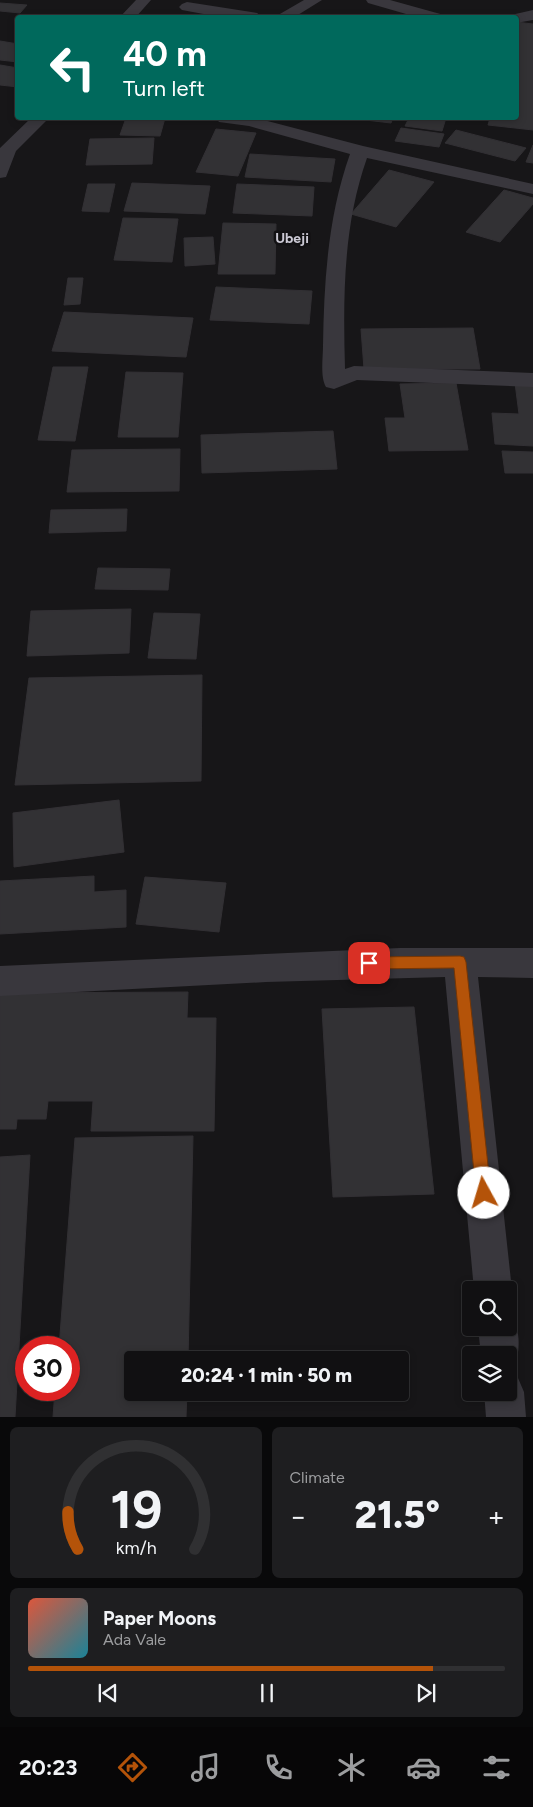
<!DOCTYPE html>
<meta charset="utf-8">
<style>
body{margin:0;font-family:Figtree,sans-serif;background:#1e1e20;color:#f1f3f6;height:100vh;display:flex;flex-direction:column;font-size:19px;white-space:nowrap}
*{box-sizing:border-box;margin:0}
p{font-size:16px;color:#9c9d9f}
.icon{flex:none;width:28px;height:28px;fill:none;stroke:currentColor;stroke-width:2;stroke-linecap:round;stroke-linejoin:round}
.map{position:relative;height:1417px;overflow:hidden}
.details{display:flex;flex-direction:column;gap:10px;padding:10px;background:#09090a;flex:1}
.details>*{flex:none}
.top-card{position:absolute;left:15px;top:15px;width:504px;height:105px;border-radius:5px;box-shadow:0 2px 8px #0003,0 0 0 1px #303032;background:#00695c;color:#fff;overflow:hidden}
.tools{position:absolute;left:462px;top:1281px;display:grid;gap:10px}
.tools a{display:grid;place-items:center;width:55px;height:55px;border-radius:5px;background:#111012;box-shadow:0 2px 8px #0003,0 0 0 1px #303032;font-size:25px}
.speed{position:absolute;left:15px;top:1336px;display:flex;gap:10px;font-size:25px;font-weight:700;text-align:center}
.speed>*{display:grid;place-content:center;width:65px;height:65px;border-radius:50%;background:#111012;box-shadow:0 2px 8px #0003,0 0 0 1px #303032;line-height:1}
.speed .limit{border:8px solid #d22;background:#fff;color:#111}
.pin{position:absolute;display:grid;place-items:center;width:42px;height:42px;color:#fff;margin:-21px;border-radius:10px;box-shadow:0 2px 8px #0006}
.me{position:absolute;width:55px;margin:-28px;rotate:354deg;stroke-linejoin:round;filter:drop-shadow(0 0 4px #0008)}
.turn{display:flex;align-items:center;gap:18px;height:105px;padding:0 25px;font-size:22px}
.turn .icon{width:65px;height:65px;stroke-width:2.5}
.turn b{display:block;font-size:35px;line-height:42px}
.big{font-size:38px;font-weight:800;line-height:1.1}
.details .widget{flex:1;display:flex;flex-direction:column;justify-content:center;gap:8px;min-width:0;padding:0 18px;border-radius:8px;background:#1e1e20}
.details .dial{align-items:center;gap:0}
.dial svg{height:130px;overflow:visible;fill:none;stroke:#303032;stroke-width:7;stroke-linecap:round;text-anchor:middle}
.dial text{fill:#f1f3f6;stroke:none}
.song{display:flex;align-items:center;gap:15px}
.cover{width:60px;height:60px;border-radius:8px;background:linear-gradient(135deg,hsl(10 70% 55%),hsl(190 70% 35%))}
.played{height:5px;border-radius:2px;background:linear-gradient(90deg,#b45309 85%,#303032 85%)}
.keys{display:flex;justify-content:space-around;direction:ltr}
.heat{display:flex;justify-content:space-between;align-items:center;font-size:28px;direction:ltr}
.details .tiles{flex:1;display:grid;gap:10px;grid-template-columns:1fr 1fr}
.widget:last-child{grid-column:span 2}
.trip{position:absolute;left:124px;top:1351px;width:285px;height:50px;border-radius:5px;background:#111012;box-shadow:0 2px 8px #0003,0 0 0 1px #303032;font-weight:800;line-height:50px;text-align:center}
.dock{display:flex;height:80px;justify-content:space-around;align-items:center;background:#070607;color:#9c9d9f}
.dock .icon{width:35px;height:35px}
.dock .active{color:#b45309}
.dock b{font-size:22px;color:#f1f3f6}
.map>svg:first-child{display:block}
.building{fill:#323134;stroke:#323034}
.lines{fill:none;stroke-linecap:round;stroke-linejoin:round}
.minor{fill:#39373d;fill-rule:evenodd}
.route{fill:#b45309;stroke:#753606}
.labels{text-anchor:middle;dominant-baseline:central;stroke-width:5;stroke-linejoin:round;paint-order:stroke}
.far-quarter-label{font-size:14px;font-weight:bold;fill:#cbc9d4;stroke:#121113}
</style>
<div class="map">
<svg width="533" height="1417" viewBox="0 0 533 1417">
<rect width="100%" height="100%" fill="#171618"/>
<path class="building" d="M 0,3 L 27,5 L 20,13 L 0,11 Z
M 516,22 L 533,24 L 533,130 L 488,125 L 490,118 L 516,118 Z
M 0,41 L 18,44 L 18,62 L 0,60 Z
M 0,65 L 18,68 L 18,87 L 0,85 Z
M 126,118 L 165,118 L 160,136 L 120,135 Z
M 358,118 L 393,118 L 391,123 L 357,119 Z
M 409,118 L 446,118 L 442,131 L 405,126 Z
M 401,128 L 444,134 L 439,147 L 395,141 Z
M 216,129 L 256,133 L 238,176 L 196,172 Z
M 456,130 L 526,148 L 515,161 L 445,143 Z
M 154,138 L 152,164 L 86,165 L 90,139 Z
M 533,145 L 533,163 L 526,162 Z
M 250,154 L 335,159 L 331,182 L 245,177 Z
M 389,170 L 434,182 L 396,227 L 351,214 Z
M 132,183 L 210,186 L 205,214 L 124,211 Z
M 88,184 L 115,184 L 109,212 L 82,211 Z
M 237,184 L 314,187 L 312,216 L 233,213 Z
M 504,190 L 533,198 L 533,204 L 500,242 L 466,232 Z
M 123,218 L 178,219 L 172,262 L 114,260 Z
M 223,223 L 276,224 L 275,274 L 218,274 Z
M 213,237 L 215,264 L 185,266 L 184,238 Z
M 68,278 L 83,278 L 80,304 L 64,305 Z
M 216,287 L 312,291 L 309,324 L 210,320 Z
M 64,312 L 193,318 L 186,357 L 52,351 Z
M 473,328 L 480,369 L 364,369 L 361,329 Z
M 53,367 L 88,367 L 75,441 L 38,440 Z
M 126,372 L 183,373 L 178,437 L 118,437 Z
M 456,383 L 468,450 L 389,451 L 385,418 L 405,418 L 400,384 Z
M 515,383 L 533,383 L 533,446 L 495,444 L 492,413 L 519,414 Z
M 333,431 L 337,469 L 202,473 L 201,435 Z
M 180,449 L 179,491 L 67,492 L 72,450 Z
M 502,451 L 533,452 L 533,473 L 505,473 Z
M 127,509 L 126,531 L 49,533 L 51,510 Z
M 98,568 L 170,569 L 168,590 L 95,589 Z
M 131,609 L 129,653 L 27,656 L 31,611 Z
M 154,613 L 200,614 L 196,659 L 148,658 Z
M 202,675 L 201,781 L 15,785 L 29,678 Z
M 119,800 L 124,852 L 14,867 L 13,813 Z
M 94,876 L 94,892 L 126,890 L 126,927 L 0,934 L 0,881 Z
M 145,877 L 226,883 L 219,932 L 136,924 Z
M 188,992 L 187,1018 L 216,1018 L 214,1131 L 91,1131 L 93,1101 L 48,1101 L 46,1119 L 17,1119 L 16,1129 L 0,1129 L 0,993 Z
M 414,1007 L 434,1194 L 333,1197 L 322,1009 Z
M 193,1136 L 188,1360 L 132,1360 L 132,1392 L 187,1392 L 186,1417 L 53,1417 L 55,1390 L 69,1390 L 69,1348 L 59,1348 L 75,1138 Z
M 30,1155 L 15,1417 L 0,1417 L 0,1157 Z"/>
<g class="lines">
<path class="minor" d="M 136,0 L 151,0 L 135,18 L 119,18 Z
M 304,0 L 322,0 L 293,18 L 273,18 Z
M 366,0 L 390,0 L 444,15 L 446,18 L 420,18 L 368,3 Z
M 187,2 L 257,13 L 264,18 L 225,18 L 182,10 L 179,7 L 182,4 Z
M 533,10 L 533,20 L 516,23 L 516,18 L 509,18 L 511,15 Z
M 31,118 L 49,118 L 16,151 L 6,177 L 0,178 L 0,148 Z
M 216,118 L 256,118 L 363,146 L 533,184 L 533,194 L 367,158 C 343,226 343,297 345,369 L 354,366 L 533,373 L 533,387 L 357,380 L 334,389 L 326,387 C 320,377 323,358 323,346 C 324,280 328,216 350,154 L 249,126 L 219,122 Z
M 400,948 L 533,948 L 533,978 L 478,977 L 512,1290 L 509,1298 L 509,1290 L 474,1290 L 445,977 L 266,982 L 0,996 L 0,966 Z
M 509,1314 C 522,1327 520,1353 514,1369 L 509,1371 L 509,1355 L 481,1355 L 478,1328 L 509,1328 Z
M 509,1374 L 518,1378 L 524,1392 L 526,1417 L 486,1417 L 484,1392 L 509,1392 Z"/>
</g>
<path class="route" d="M 460,956 L 464,957 L 466,962 L 491,1193 L 489,1199 L 484,1201 L 478,1199 L 476,1193 L 454,968 L 369,969 L 364,968 L 362,963 L 364,959 L 369,957 Z"/>
<g class="labels">
<g class="far-quarter-label">
<text x="292" y="238">Ubeji</text>
</g>
</g>
</svg>
<div class="tools">
<a><svg class="icon" aria-label="search" viewBox="0 0 24 24"><circle cx="10" cy="10" r="6"/><path d="M15 15l6 6"/></svg></a>
<a><svg class="icon" aria-label="layers" viewBox="0 0 24 24"><path d="M12 4l9 5-9 5-9-5zM3 14l9 5 9-5"/></svg></a>
</div>
<div class="speed"><div class="limit">30</div></div>
<div class="pin" style="left:369px;top:963px;background:#d93025"><svg class="icon" aria-label="arrive" viewBox="0 0 24 24"><path d="M6 21V4h12l-3 4 3 4H6"/></svg></div>
<svg class="me" style="left:484px;top:1193px" viewBox="-20 -20 40 40"><circle r="19" fill="#fff"/><path d="M0-13L10 11 0 6-10 11z" fill="#b45309"/></svg>
<div class="trip">20:24 · 1 min · 50 m</div>
<div class="top-card">
<div class="turn"><svg class="icon" aria-label="left" viewBox="0 0 24 24"><path d="M17 20v-9H6M10 6l-5 5 5 5"/></svg><div><b>40 m</b>Turn left</div></div>
</div>
</div>
<section class="details">
<div class="tiles">
<div class="widget dial"><svg viewBox="0 0 100 80">
<path d="M14 69A42 42 0 1 1 86 69"/>
<path d="M14 69A42 42 0 0 1 8 46" stroke="#b45309"/>
<text x="50" y="56" font-size="32" font-weight="700">19</text>
<text x="50" y="72" font-size="11">km/h</text>
</svg></div>
<div class="widget"><p>Climate</p>
<div class="heat"><a>−</a><b class="big">21.5°</b><a>+</a></div>
</div>
<div class="widget">
<div class="song"><i class="cover"></i><div><b>Paper Moons</b><p>Ada Vale</p></div></div>
<div class="played"></div>
<div class="keys"><svg class="icon" aria-label="previous" viewBox="0 0 24 24"><path d="M18 5L8 12l10 7zM5 5v14"/></svg><svg class="icon" aria-label="pause" viewBox="0 0 24 24"><path d="M8 5v14M16 5v14"/></svg><svg class="icon" aria-label="next" viewBox="0 0 24 24"><path d="M6 5l10 7-10 7zM19 5v14"/></svg></div>
</div>
</div>
</section>
<nav class="dock">
<b>20:23</b>
<svg class="icon active" aria-label="directions" viewBox="0 0 24 24"><path d="M12 3l9 9-9 9-9-9zM9 14v-3h6M13 9l2 2-2 2"/></svg>
<svg class="icon" aria-label="music" viewBox="0 0 24 24"><path d="M9 18V5l10-2v13"/><circle cx="6" cy="18" r="3"/><circle cx="16" cy="16" r="3"/></svg>
<svg class="icon" aria-label="phone" viewBox="0 0 24 24"><path d="M5 4h4l2 5-3 2q2 4 5 5l2-3 5 2v4C11 20 4 13 5 4z"/></svg>
<svg class="icon" aria-label="climate" viewBox="0 0 24 24"><path d="M12 3v18M4 7l16 10M4 17L20 7"/></svg>
<svg class="icon" aria-label="car" viewBox="0 0 24 24"><path d="M5 17H2v-5l4-1 3-4h7l3 4 3 1v5h-3M9 17h6M6 11h13"/><circle cx="7" cy="17" r="2"/><circle cx="17" cy="17" r="2"/></svg>
<svg class="icon" aria-label="filters" viewBox="0 0 24 24"><path d="M4 7h16M4 17h16"/><circle cx="9" cy="7" r="2"/><circle cx="15" cy="17" r="2"/></svg>
</nav>
